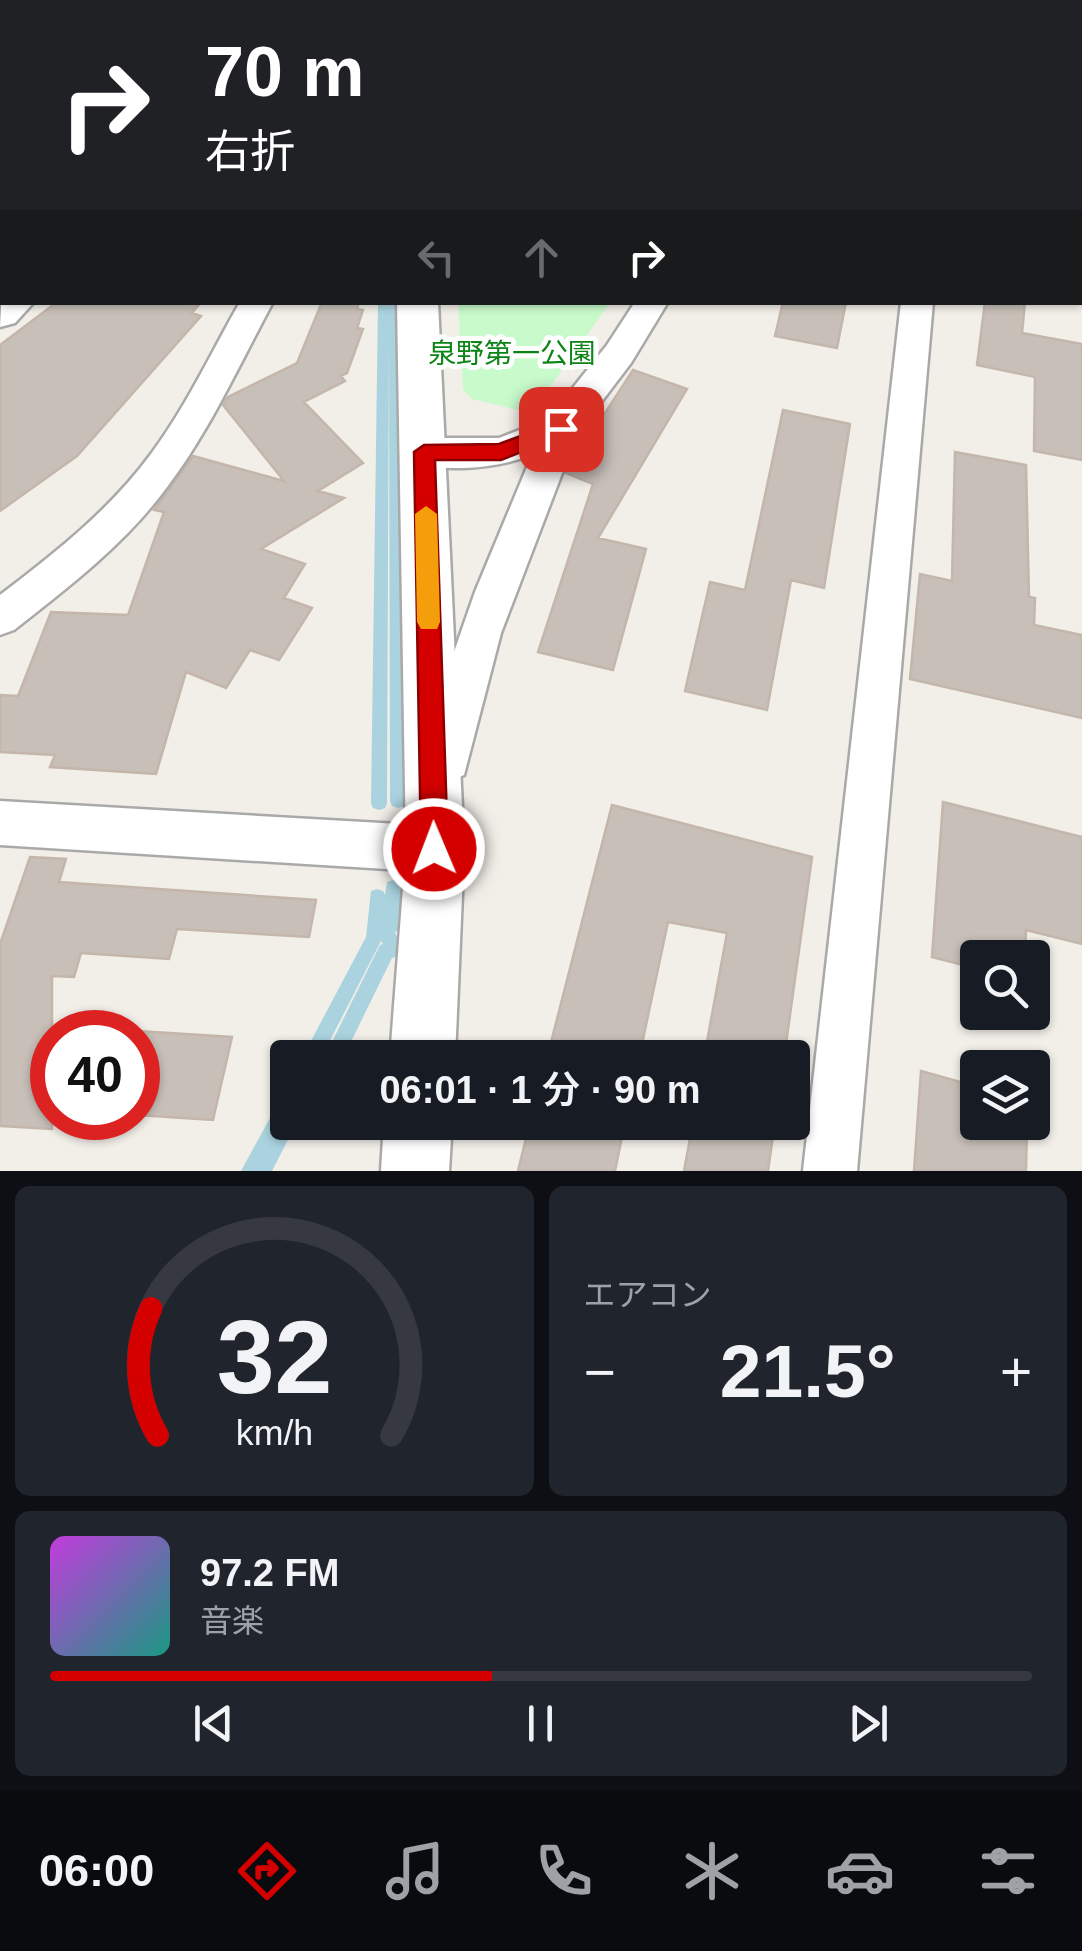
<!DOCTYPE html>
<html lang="ja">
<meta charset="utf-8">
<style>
body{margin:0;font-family:Arial,"Noto Sans JP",sans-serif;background:#20242c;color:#f1f3f6;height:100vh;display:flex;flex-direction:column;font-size:38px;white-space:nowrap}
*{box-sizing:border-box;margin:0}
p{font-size:32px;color:#9ea1a6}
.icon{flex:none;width:55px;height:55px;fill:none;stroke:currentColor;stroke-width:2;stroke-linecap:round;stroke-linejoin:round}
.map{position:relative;height:1171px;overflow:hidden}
.drawer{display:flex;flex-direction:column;gap:15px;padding:15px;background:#0d0f14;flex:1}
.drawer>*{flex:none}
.top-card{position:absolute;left:0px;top:0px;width:1082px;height:305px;box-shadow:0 2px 8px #0004;background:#202124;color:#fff;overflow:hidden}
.fabs{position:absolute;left:960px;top:940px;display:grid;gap:20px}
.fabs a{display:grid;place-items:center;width:90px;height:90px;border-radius:10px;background:#171b24;box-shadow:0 2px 8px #0004;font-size:50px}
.speed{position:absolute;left:30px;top:1010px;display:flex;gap:20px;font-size:50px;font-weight:700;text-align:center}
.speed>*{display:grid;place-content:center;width:130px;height:130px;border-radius:50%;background:#171b24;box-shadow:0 2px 8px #0004;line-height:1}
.speed .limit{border:15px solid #d22;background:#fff;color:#111}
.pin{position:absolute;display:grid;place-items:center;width:85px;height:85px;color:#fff;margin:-42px;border-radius:20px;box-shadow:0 5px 15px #0006}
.me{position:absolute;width:110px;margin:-55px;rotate:359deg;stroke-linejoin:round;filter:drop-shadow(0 0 8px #0008)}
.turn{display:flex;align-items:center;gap:35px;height:210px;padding:0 40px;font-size:45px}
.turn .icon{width:130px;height:130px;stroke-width:2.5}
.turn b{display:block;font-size:70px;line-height:85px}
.lanes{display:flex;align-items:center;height:95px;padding:0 40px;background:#0003;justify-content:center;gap:50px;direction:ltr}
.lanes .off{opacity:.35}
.big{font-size:75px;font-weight:600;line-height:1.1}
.drawer .tile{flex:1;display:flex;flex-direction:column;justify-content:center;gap:15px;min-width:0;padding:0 35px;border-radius:15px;background:#20242c}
.drawer .dial{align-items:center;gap:0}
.dial svg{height:260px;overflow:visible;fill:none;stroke:#363941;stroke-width:7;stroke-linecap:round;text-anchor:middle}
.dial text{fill:#f1f3f6;stroke:none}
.song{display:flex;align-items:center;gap:30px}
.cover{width:120px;height:120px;border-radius:15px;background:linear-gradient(135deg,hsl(290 70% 55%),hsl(170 70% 35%))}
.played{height:10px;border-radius:5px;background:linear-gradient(90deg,#d40000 45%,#363941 45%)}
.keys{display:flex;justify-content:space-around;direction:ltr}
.heat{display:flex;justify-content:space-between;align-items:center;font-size:55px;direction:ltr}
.drawer .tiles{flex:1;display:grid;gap:15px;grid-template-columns:1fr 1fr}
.tile:last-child{grid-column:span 2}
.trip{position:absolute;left:270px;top:1040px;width:540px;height:100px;border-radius:10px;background:#171b24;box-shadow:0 2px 8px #0004;font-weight:600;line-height:100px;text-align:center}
.tabs{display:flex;height:160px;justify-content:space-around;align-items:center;background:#090b0e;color:#9ea1a6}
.tabs .icon{width:70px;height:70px}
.tabs .current{color:#d40000}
.tabs b{font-size:45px;color:#f1f3f6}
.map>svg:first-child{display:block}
.park{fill:#c8facc}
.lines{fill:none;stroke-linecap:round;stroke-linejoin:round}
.stream{fill:#aad3df;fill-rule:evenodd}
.building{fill:#c7bfb8;stroke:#c4b6ab;stroke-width:2.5}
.minor-casing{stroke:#a9a9a9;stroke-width:5}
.tertiary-casing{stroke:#a9a9a9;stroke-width:5}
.minor{fill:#fff;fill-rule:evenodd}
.tertiary{fill:#fff;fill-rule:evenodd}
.route{fill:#d40000;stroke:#8a0000;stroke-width:2.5}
.slow{fill:#f59e0b}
.labels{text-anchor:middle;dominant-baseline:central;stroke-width:10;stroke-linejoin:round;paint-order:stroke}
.park-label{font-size:28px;fill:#0c8416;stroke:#fff}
</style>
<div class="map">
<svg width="1082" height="1171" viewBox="0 0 1082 1171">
<rect width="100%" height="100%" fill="#f2efe9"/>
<path class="park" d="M 458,303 L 458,302 L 610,303 L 544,395 L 522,411 L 472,399 L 463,390 Z"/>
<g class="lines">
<path class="stream" d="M 371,0 L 379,0 L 379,2 L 371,2 Z
M 378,302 L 401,302 L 406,801 L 404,806 L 398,808 L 392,806 L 390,801 L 389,339 L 387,803 L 385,808 L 379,810 L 373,808 L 371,803 Z
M 393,880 L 399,882 C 404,895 403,918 398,931 L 395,932 L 402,950 L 400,956 L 392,958 L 343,1058 L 324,1058 L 380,945 L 383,944 L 381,941 L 321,1058 L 302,1058 L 366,937 L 371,891 L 377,889 L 383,891 L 385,895 L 387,882 Z
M 288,1093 L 288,1122 L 297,1122 L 272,1171 L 241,1171 L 282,1096 Z"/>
</g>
<path class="building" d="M 57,302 L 201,302 L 192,313 L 201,316 L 77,456 L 0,511 L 0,345 Z
M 322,302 L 359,302 L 357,309 L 363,310 L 357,328 L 363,329 L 347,373 L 341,376 L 345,381 L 304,402 L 363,463 L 318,491 L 344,498 L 261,549 L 305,564 L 284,598 L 312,608 L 279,660 L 250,650 L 226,688 L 186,672 L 156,774 L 50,767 L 55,755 L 0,752 L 0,695 L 18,696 L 51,612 L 128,615 L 164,512 L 154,510 L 193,456 L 284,481 L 223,405 L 228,397 L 297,363 Z
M 783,302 L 846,302 L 837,348 L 775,336 Z
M 985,302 L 1025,302 L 1022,333 L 1082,344 L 1082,460 L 1034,451 L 1035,377 L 977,365 Z
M 633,370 L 687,389 L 598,538 L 646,549 L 613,670 L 538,652 L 593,484 L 566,473 Z
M 783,410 L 850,424 L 824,588 L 791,580 L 767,710 L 685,691 L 710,582 L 745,590 Z
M 955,452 L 1026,465 L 1029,597 L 1035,598 L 1034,625 L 1082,635 L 1082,718 L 910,679 L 920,574 L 952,581 Z
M 943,802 L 1082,837 L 1082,944 L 1026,930 L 1025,958 L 978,958 L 978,969 L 932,957 Z
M 612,805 L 812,857 L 784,1058 L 704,1058 L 727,933 L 668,922 L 639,1058 L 547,1058 Z
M 30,857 L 66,859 L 59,882 L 316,900 L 309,937 L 177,929 L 169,959 L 81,953 L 74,977 L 52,976 L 52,1129 L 0,1126 L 0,944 Z
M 138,1031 L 232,1037 L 213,1120 L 138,1115 Z
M 921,1071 L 978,1087 L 978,1122 L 1027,1122 L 1026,1171 L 914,1171 Z
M 530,1122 L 625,1122 L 615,1171 L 518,1171 Z
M 693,1122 L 775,1122 L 768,1171 L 684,1171 Z"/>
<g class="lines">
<g class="minor-casing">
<path id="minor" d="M 528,0 L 636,0 L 638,2 L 530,2 Z
M 722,0 L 748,0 L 749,2 L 724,2 Z
M 1080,267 L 1082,268 L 1082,290 L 1080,289 Z
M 240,302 L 273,302 C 238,367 207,437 161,495 C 120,548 66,589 14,630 L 0,635 L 0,595 C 55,553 110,510 151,454 C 186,407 211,353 240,302 Z
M 635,302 L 668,302 L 631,363 L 577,434 L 501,633 L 464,775 L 448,782 L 432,775 L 426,761 L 446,675 L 475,592 L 532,455 C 497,468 448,473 411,462 L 406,452 L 411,442 L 424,438 L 499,438 L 548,419 L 607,345 Z
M 901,302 L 933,302 L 857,1171 L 803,1171 Z
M 0,801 L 416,825 L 423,807 L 439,801 L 455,807 L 462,823 L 452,865 L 435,872 L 0,845 Z"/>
</g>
<g class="tertiary-casing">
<path id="tertiary" d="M 389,0 L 421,0 L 421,2 L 390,2 Z
M 2,291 L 2,302 L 34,302 L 15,323 L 0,327 Z
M 397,302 L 438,302 L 464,849 L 455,1058 L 390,1058 L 406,849 Z
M 384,1122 L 452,1122 L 449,1171 L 381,1171 Z"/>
</g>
<use href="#minor" class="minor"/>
<use href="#tertiary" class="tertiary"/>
</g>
<path class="route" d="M 561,421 L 568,423 L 568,434 L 501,460 L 435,460 L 448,849 L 444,858 L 434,862 L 425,858 L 421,849 L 414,452 L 424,445 L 499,444 Z"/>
<path class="slow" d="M 426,506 L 437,514 L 440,622 L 437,629 L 421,629 L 417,622 L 415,514 Z"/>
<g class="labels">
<g class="park-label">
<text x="512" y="353">泉野第一公園</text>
</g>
</g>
</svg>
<div class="fabs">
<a><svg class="icon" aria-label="search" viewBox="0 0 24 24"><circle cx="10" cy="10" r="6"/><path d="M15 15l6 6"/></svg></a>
<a><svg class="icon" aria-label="layers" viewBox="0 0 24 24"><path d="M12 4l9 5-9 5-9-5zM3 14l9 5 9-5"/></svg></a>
</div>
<div class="speed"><div class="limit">40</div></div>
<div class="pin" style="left:561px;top:429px;background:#d93025"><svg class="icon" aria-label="arrive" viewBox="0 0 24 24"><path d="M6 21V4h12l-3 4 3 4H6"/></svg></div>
<svg class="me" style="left:434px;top:849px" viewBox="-20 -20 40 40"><circle r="17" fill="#d40000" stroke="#fff" stroke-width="3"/><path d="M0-11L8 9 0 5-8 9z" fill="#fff"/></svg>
<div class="trip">06:01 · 1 分 · 90 m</div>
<div class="top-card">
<div class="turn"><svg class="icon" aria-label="right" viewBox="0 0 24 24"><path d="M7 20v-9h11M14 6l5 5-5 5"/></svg><div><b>70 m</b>右折</div></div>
<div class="lanes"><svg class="icon off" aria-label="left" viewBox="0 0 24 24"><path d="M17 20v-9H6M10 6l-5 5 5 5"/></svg><svg class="icon off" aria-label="ahead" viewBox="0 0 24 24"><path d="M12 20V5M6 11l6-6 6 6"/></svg><svg class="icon" aria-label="right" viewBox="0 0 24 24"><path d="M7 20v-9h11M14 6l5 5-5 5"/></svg></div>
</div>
</div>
<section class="drawer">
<div class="tiles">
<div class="tile dial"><svg viewBox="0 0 100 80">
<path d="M14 69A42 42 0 1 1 86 69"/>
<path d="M14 69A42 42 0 0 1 12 30" stroke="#d40000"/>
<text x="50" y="56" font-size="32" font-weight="700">32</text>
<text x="50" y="72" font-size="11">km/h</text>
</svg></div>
<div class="tile"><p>エアコン</p>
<div class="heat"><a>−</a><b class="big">21.5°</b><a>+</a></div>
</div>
<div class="tile">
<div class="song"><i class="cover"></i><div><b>97.2 FM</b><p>音楽</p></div></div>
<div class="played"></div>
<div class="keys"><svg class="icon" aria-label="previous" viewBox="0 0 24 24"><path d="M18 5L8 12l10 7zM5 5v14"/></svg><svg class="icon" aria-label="pause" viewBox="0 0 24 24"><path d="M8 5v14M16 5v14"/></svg><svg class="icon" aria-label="next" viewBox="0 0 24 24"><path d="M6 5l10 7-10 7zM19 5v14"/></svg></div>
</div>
</div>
</section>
<nav class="tabs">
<b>06:00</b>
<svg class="icon current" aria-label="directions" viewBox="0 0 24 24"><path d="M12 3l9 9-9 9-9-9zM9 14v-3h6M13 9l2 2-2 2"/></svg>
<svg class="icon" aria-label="music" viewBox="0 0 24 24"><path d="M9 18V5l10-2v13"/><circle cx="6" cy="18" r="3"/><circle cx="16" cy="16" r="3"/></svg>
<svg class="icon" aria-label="phone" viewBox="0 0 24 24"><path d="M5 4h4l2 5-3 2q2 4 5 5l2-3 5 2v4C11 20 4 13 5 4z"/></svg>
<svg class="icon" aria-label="climate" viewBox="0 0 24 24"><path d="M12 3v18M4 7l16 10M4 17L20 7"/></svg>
<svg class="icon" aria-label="car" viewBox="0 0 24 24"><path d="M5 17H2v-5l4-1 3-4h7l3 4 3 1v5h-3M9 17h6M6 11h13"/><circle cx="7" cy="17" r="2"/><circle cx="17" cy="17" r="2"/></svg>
<svg class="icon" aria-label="filters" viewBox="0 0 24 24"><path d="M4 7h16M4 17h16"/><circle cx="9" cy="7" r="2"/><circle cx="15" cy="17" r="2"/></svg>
</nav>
